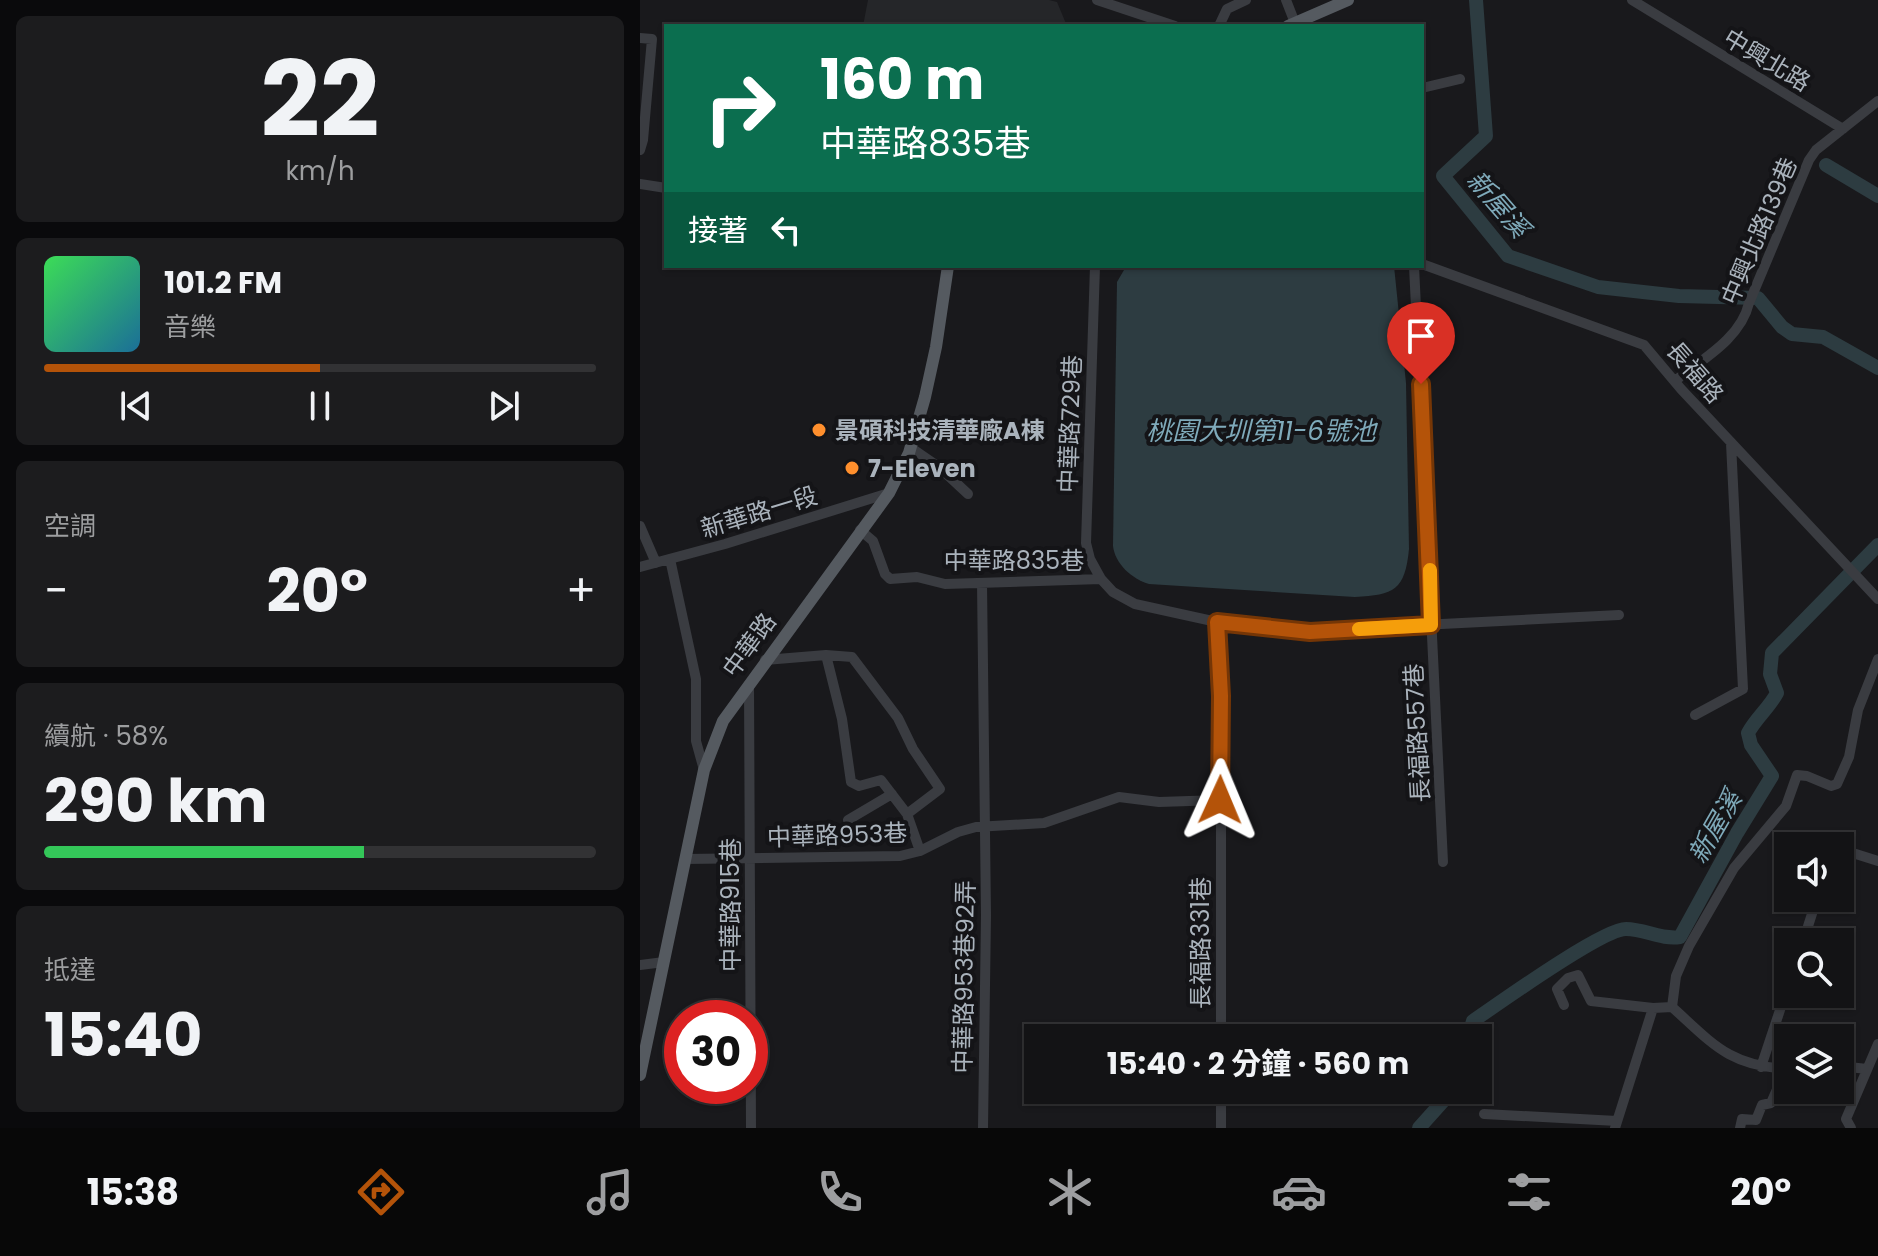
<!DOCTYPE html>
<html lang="zh-TW">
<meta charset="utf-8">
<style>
body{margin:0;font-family:Poppins,"Noto Sans TC",sans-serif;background:#1c1c1e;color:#f1f3f6;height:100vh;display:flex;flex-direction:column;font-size:30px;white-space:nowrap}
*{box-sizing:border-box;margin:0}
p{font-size:26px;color:#9d9ea0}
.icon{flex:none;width:44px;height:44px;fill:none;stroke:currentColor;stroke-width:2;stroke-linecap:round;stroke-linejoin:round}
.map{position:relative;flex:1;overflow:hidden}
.side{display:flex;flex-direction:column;gap:16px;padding:16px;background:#0a0a0c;width:640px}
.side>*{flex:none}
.hud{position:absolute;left:24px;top:24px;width:760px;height:244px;border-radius:0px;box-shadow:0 2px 6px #0004,0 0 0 2px #323234;background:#0b6e4f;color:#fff;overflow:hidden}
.controls{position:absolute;left:1134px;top:832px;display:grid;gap:16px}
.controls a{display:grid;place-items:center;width:80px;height:80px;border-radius:0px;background:#131315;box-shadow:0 2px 6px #0004,0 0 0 2px #323234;font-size:40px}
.speed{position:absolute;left:24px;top:1000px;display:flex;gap:16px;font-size:40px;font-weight:700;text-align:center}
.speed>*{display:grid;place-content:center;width:104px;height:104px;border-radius:50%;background:#131315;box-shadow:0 2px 6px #0004,0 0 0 2px #323234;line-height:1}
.speed .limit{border:12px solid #d22;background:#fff;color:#111}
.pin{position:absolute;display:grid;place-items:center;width:68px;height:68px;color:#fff;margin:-82px -34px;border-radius:50% 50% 50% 0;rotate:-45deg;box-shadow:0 0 8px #0007}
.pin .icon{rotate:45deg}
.me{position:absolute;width:88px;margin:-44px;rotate:1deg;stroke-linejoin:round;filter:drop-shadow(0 0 6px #0008)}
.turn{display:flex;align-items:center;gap:28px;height:168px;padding:0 24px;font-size:36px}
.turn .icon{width:104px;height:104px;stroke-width:2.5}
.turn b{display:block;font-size:56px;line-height:68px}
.then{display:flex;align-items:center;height:76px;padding:0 24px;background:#0003;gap:16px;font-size:30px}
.big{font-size:60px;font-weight:700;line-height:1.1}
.side .tile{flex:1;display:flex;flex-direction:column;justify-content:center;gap:12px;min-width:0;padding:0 28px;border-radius:12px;background:#1c1c1e}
.side .dial{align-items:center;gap:0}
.dial b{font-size:104px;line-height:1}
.song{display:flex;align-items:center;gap:24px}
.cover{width:96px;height:96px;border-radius:12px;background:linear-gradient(135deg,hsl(130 70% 55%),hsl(200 70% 35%))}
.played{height:8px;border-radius:4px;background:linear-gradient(90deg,#b45309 50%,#323234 50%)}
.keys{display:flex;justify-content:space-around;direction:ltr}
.heat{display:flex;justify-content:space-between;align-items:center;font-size:44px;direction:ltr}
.charge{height:12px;border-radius:6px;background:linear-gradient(90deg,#34c759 58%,#323234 0)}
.trip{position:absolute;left:384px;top:1024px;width:468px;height:80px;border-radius:0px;background:#131315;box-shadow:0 2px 6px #0004,0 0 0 2px #323234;font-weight:700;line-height:80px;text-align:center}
.tab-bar{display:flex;height:128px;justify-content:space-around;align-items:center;background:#080808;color:#9d9ea0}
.tab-bar .icon{width:56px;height:56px}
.tab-bar .selected{color:#b45309}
.tab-bar b{font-size:36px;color:#f1f3f6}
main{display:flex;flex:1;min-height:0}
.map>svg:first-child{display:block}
.built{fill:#252629}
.water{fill:#2d3c41}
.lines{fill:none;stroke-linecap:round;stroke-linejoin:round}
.river{stroke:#2d3c41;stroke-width:14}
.minor{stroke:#3a3c41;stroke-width:10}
.major{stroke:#555a60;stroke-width:12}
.route-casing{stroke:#753606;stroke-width:20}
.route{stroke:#b45309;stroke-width:14}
.slow{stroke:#f59e0b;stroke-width:14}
.poi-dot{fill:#ff8f2d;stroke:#141417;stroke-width:3}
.labels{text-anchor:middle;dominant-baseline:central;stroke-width:8;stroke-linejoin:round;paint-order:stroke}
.street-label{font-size:24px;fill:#aab3bc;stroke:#141417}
.poi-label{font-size:24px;font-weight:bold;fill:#aab3bc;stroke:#141417;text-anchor:start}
.water-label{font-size:26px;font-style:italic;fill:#7faaba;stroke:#141417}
</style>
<main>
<section class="side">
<div class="tile dial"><b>22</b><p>km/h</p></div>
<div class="tile">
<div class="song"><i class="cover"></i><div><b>101.2 FM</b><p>音樂</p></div></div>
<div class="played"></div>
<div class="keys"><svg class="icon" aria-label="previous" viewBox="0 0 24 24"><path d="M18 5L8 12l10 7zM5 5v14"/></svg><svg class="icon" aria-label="pause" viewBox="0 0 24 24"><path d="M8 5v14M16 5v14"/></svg><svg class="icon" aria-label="next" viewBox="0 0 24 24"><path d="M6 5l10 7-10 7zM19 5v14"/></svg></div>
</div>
<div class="tile"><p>空調</p>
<div class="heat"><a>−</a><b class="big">20°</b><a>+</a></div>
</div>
<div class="tile"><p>續航 · 58%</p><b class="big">290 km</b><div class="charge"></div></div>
<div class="tile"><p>抵達</p><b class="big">15:40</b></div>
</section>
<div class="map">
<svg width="1238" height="1128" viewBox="0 0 1238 1128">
<rect width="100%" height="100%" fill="#19191c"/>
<path class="built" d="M 228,0 L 409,0 L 417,2 L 427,26 L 223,26 Z"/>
<path class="water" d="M 500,266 L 754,266 L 766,383 L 769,549 C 765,590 754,595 715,597 L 509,584 C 492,579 475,564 473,546 L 477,282 L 484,270 Z"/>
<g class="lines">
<path class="river" d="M 836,0 L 846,136 L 803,176 L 868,256 L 958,287 L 1039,296 L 1118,298 L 1142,327 L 1152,334 L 1183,337 L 1238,368
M 1186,165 L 1238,196
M 828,1038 L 833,1021 C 858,1004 962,929 986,929 C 1005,929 1021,940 1040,937 L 1097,833 L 1132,776 L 1111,745 L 1108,733 C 1116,718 1129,708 1137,693 L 1130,674 L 1132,653 L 1238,545
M 779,1128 L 813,1090"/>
<path class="minor" d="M 457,0 L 535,26
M 646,0 L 655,23
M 992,0 L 1203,129
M 579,26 L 587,9 L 606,0
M 0,38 L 12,39 L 3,140 L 0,150
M 782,88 L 820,79
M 0,184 L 26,188
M 782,264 L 1004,345 L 1041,389 L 1238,599
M 455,266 L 446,543 L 450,559 L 461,579
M 774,266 L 803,862
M 1036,380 C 1063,359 1101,338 1109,303 L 1169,160 L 1176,150 L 1238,101
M 270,447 L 299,467 L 328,494
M 0,526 L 16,563
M 220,530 L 233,541 L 245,574 L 250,579 L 277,577 L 305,584 L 461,579 L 473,592 L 495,604 L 577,622 L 663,631 L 979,615
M 30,559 L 56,679 L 56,741 L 64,770
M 0,567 L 85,544 L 249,493
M 342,583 L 346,915 L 343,1128
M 577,622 L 581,696 L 581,1038
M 186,655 L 202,719 L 211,782 L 219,786 L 241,780 L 267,814 L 280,851
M 125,660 L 186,655 L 212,657 L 258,718 L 273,749 L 300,789 L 267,814
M 109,685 L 111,1128
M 1055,715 L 1103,689 L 1091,443
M 208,820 L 252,794
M 1200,849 L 1238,861
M 45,859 L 260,856 L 280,851 L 318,832 L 336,827 L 404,823 L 479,797 L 519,802 L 580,800
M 1163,942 L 1177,898
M 0,965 L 24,962
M 924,1005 L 917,989 L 928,978 L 938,975 L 951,1001 L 1013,1008 L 1032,1007
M 1032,1007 L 1036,976 L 1049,946 L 1094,868 L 1146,806 L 1157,775 L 1167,776 L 1191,786 L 1197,784 L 1209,757 L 1218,710 L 1238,659
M 1032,1007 C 1073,1044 1089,1066 1148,1069
M 1200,1066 L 1227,1069
M 1121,1067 L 1148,986
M 581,1090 L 581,1128
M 844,1114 L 977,1121
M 975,1128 L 1013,1008
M 1100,1128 L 1102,1119 L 1116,1120 L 1122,1105 L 1131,1103 L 1146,1069
M 1211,1128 L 1206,1119 L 1238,1044"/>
<path class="major" d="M 648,26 L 708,0
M 0,1075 L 64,770 L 83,721 L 249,493 L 269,453 L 285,397 L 296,347 L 308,266"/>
</g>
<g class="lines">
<g class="route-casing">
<path id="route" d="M 580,800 L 581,696 L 577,622 L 670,632 L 791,625 L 781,384"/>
</g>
<use href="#route" class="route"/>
<path class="slow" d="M 719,629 L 791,625 L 790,570"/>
</g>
<g class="poi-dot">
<circle cx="179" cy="430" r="8"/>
<circle cx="212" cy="468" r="8"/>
</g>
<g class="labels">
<g class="street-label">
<text transform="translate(1127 60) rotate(31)">中興北路</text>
<text transform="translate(1119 231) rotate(-67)">中興北路139巷</text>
<text transform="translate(1055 372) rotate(49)">長福路</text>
<text transform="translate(430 424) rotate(-88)">中華路729巷</text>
<text transform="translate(119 512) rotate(-17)">新華路一段</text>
<text x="374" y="560">中華路835巷</text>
<text transform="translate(109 645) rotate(-54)">中華路</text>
<text transform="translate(777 733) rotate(-93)">長福路557巷</text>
<text transform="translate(197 835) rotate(-2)">中華路953巷</text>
<text transform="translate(90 905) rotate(-90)">中華路915巷</text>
<text transform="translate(560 943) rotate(-90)">長福路331巷</text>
<text transform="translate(324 977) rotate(-89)">中華路953巷92弄</text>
</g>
<g class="poi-label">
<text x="195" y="430">景碩科技清華廠A棟</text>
<text x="228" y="468">7-Eleven</text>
</g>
<g class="water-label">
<text transform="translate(858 204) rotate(49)">新屋溪</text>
<text x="621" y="431">桃園大圳第11-6號池</text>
<text transform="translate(1075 827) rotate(-60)">新屋溪</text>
</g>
</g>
</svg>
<div class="controls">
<a><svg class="icon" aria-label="sound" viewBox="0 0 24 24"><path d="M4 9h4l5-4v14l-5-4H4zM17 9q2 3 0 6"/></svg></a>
<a><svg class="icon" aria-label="search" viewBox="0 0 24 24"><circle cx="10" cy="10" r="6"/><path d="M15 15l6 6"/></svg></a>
<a><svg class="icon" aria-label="layers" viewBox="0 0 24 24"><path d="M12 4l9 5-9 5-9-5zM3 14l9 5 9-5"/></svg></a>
</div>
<div class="speed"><div class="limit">30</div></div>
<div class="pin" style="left:781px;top:384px;background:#d93025"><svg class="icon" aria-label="arrive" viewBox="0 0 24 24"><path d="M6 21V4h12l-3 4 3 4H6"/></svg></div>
<svg class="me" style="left:580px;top:800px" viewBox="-20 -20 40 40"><path d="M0-17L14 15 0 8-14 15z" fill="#b45309" stroke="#fff" stroke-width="4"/></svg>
<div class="trip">15:40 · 2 分鐘 · 560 m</div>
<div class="hud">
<div class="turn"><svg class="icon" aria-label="right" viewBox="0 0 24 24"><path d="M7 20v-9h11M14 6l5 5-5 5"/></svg><div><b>160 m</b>中華路835巷</div></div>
<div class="then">接著<svg class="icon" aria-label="left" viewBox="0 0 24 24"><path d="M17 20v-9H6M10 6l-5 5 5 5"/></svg></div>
</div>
</div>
</main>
<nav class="tab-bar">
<b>15:38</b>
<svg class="icon selected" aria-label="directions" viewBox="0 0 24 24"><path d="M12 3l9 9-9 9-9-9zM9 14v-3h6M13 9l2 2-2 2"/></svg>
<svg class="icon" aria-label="music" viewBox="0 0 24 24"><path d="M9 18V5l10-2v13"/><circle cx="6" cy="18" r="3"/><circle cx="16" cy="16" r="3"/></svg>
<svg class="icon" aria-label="phone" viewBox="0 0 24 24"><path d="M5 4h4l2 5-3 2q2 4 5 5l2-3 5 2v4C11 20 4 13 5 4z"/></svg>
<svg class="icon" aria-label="climate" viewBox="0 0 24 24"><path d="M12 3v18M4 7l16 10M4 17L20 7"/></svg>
<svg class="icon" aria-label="car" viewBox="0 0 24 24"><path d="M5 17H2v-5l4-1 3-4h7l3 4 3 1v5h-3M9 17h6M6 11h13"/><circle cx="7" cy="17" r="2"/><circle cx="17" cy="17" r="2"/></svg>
<svg class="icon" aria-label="filters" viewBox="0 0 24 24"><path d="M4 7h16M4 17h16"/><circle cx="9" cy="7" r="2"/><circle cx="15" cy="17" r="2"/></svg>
<b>20°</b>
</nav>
